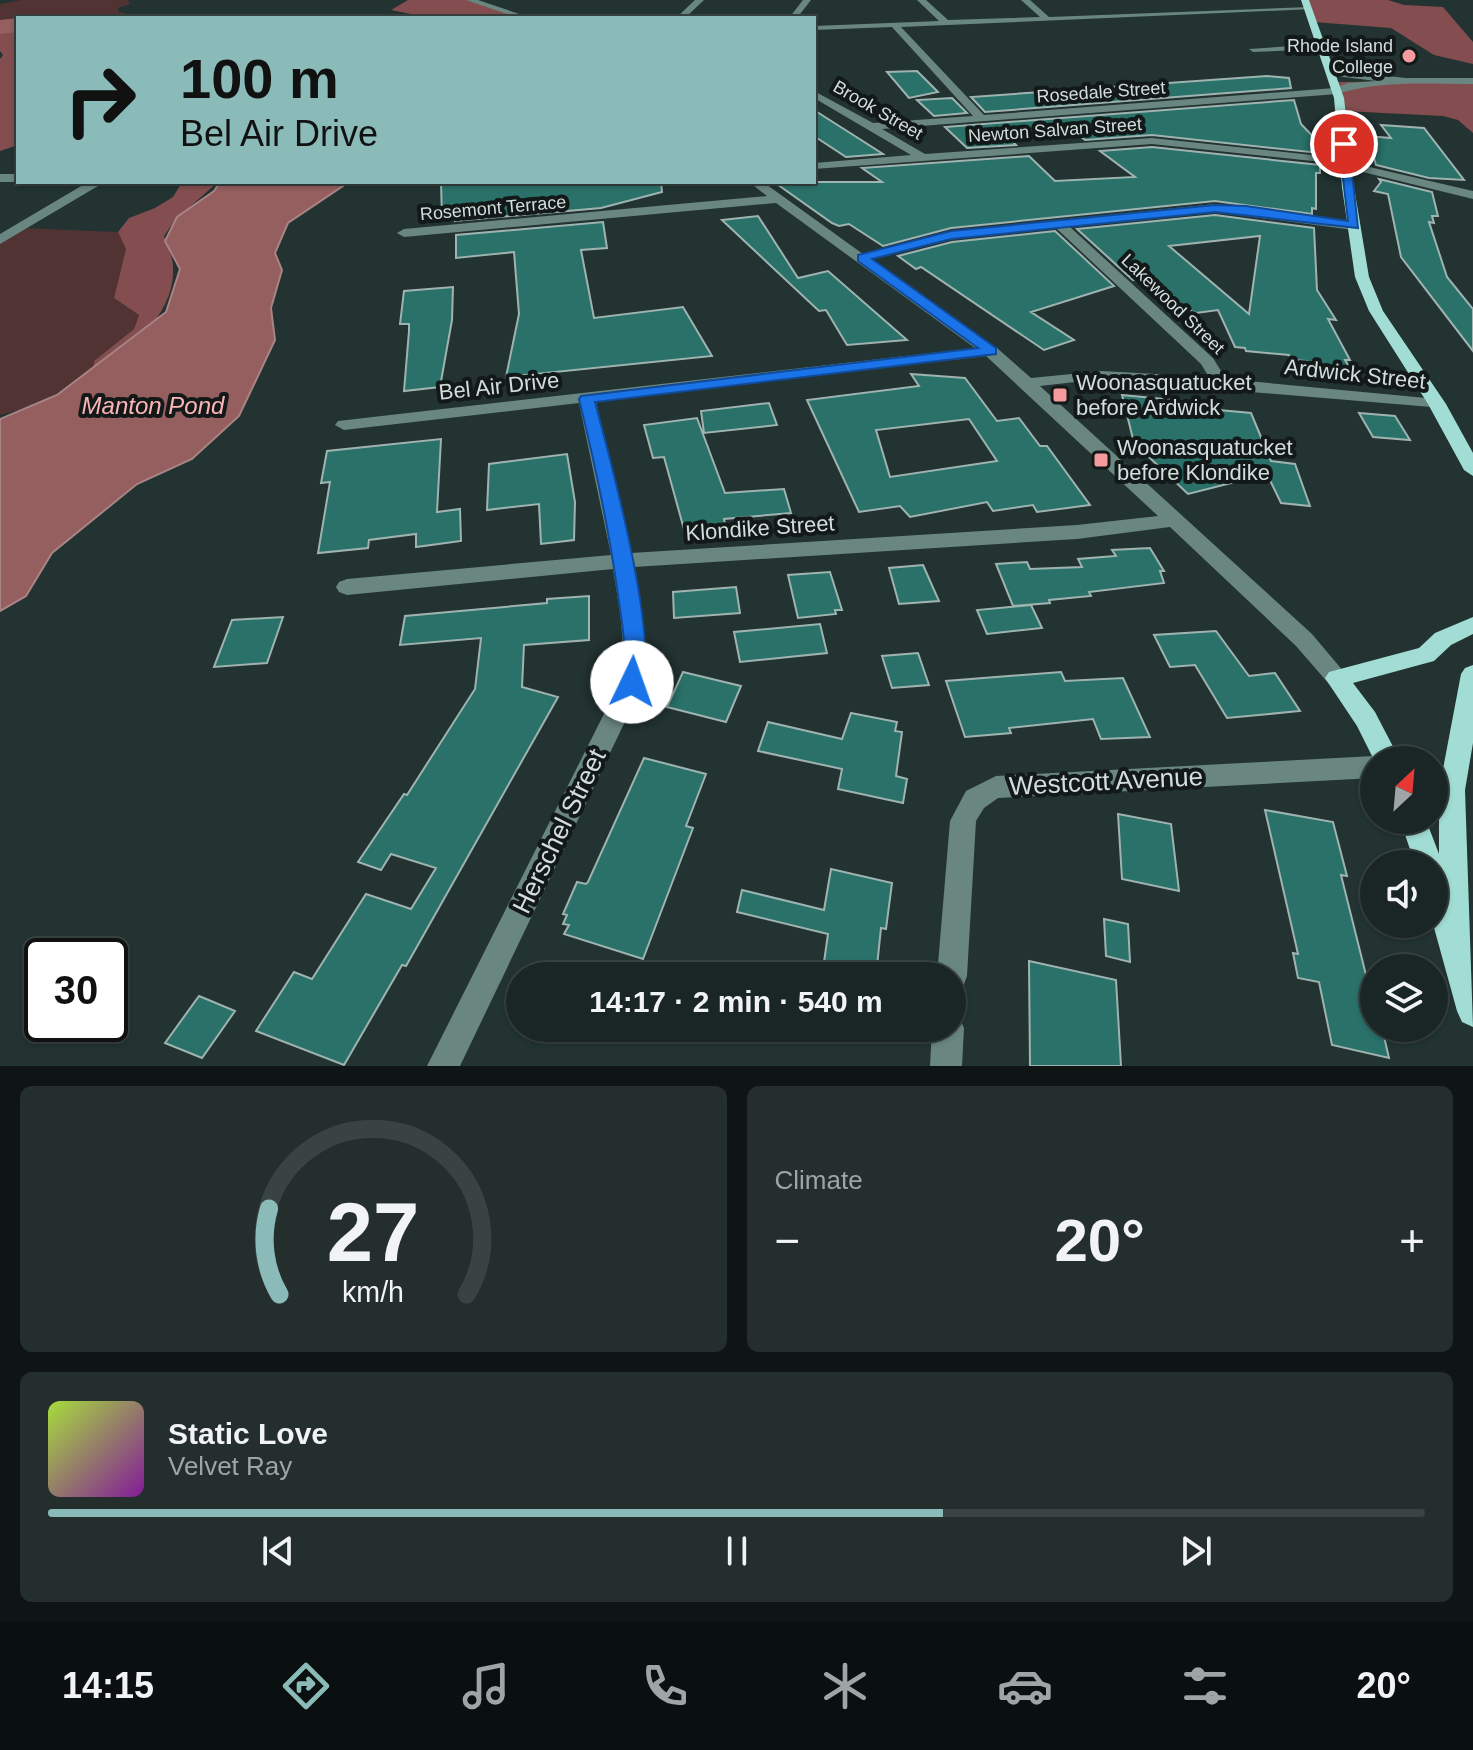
<!DOCTYPE html>
<meta charset="utf-8">
<style>
body{margin:0;font-family:Arial,sans-serif;background:#232e2d;color:#f1f3f6;height:100vh;display:flex;flex-direction:column;font-size:30px;white-space:nowrap}
*{box-sizing:border-box;margin:0}
p{font-size:26px;color:#9fa5a7}
.icon{flex:none;width:44px;height:44px;fill:none;stroke:currentColor;stroke-width:2;stroke-linecap:round;stroke-linejoin:round}
.map{position:relative;height:1066px;overflow:hidden}
.side{display:flex;flex-direction:column;gap:20px;padding:20px;background:#0e1514;flex:1}
.side>*{flex:none}
.top-card{position:absolute;left:16px;top:16px;width:800px;height:168px;border-radius:0px;box-shadow:0 2px 6px #0004,0 0 0 2px #384342;background:#8bbbb9;color:#111;overflow:hidden}
.needle{width:52px;rotate:26deg}
.tools{position:absolute;left:1360px;top:746px;display:grid;gap:16px}
.tools a{display:grid;place-items:center;width:88px;height:88px;border-radius:50%;background:#1a2625;box-shadow:0 2px 6px #0004,0 0 0 2px #384342;font-size:40px}
.speed{position:absolute;left:24px;top:938px;display:flex;gap:16px;font-size:40px;font-weight:700;text-align:center}
.speed>*{display:grid;place-content:center;width:104px;height:104px;border-radius:50%;background:#1a2625;box-shadow:0 2px 6px #0004,0 0 0 2px #384342;line-height:1}
.speed .limit{border:4px solid #111;border-radius:12px;background:#fff;color:#111}
.pin{position:absolute;display:grid;place-items:center;width:68px;height:68px;color:#fff;margin:-34px;border:4px solid #fff;border-radius:50%;box-shadow:0 2px 8px #0007}
.me{position:absolute;width:88px;margin:-44px;rotate:3deg;stroke-linejoin:round;filter:drop-shadow(0 0 6px #0008)}
.turn{display:flex;align-items:center;gap:28px;height:168px;padding:0 32px;font-size:36px}
.turn .icon{width:104px;height:104px;stroke-width:2.5}
.turn b{display:block;font-size:56px;line-height:68px}
.big{font-size:60px;font-weight:800;line-height:1.1}
.side .tile{flex:1;display:flex;flex-direction:column;justify-content:center;gap:12px;min-width:0;padding:0 28px;border-radius:12px;background:#232e2d}
.side .dial{align-items:center;gap:0}
.dial svg{height:208px;overflow:visible;fill:none;stroke:#384342;stroke-width:7;stroke-linecap:round;text-anchor:middle}
.dial text{fill:#f1f3f6;stroke:none}
.song{display:flex;align-items:center;gap:24px}
.cover{width:96px;height:96px;border-radius:12px;background:linear-gradient(135deg,hsl(80 70% 55%),hsl(290 70% 35%))}
.played{height:8px;border-radius:4px;background:linear-gradient(90deg,#8bbbb9 65%,#384342 65%)}
.keys{display:flex;justify-content:space-around;direction:ltr}
.heat{display:flex;justify-content:space-between;align-items:center;font-size:44px;direction:ltr}
.side .tiles{flex:1;display:grid;gap:20px;grid-template-columns:1fr 1fr}
.tile:last-child{grid-column:span 2}
.trip{position:absolute;left:506px;top:962px;width:460px;height:80px;border-radius:40px;background:#1a2625;box-shadow:0 2px 6px #0004,0 0 0 2px #384342;font-weight:800;line-height:80px;text-align:center}
.tabs{display:flex;height:128px;justify-content:space-around;align-items:center;background:#0a0f0f;color:#9fa5a7}
.tabs .icon{width:56px;height:56px}
.tabs .selected{color:#8bbbb9}
.tabs b{font-size:36px;color:#f1f3f6}
.map>svg:first-child{display:block}
.green{fill:#513333}
.forest{fill:#844e50}
.water{fill:#955e5f;stroke:#a88484;stroke-width:2}
.lines{fill:none;stroke-linecap:round;stroke-linejoin:round}
.river{fill:#955e5f;fill-rule:evenodd}
.building{fill:#297169;stroke:#9fb3b0;stroke-width:2;fill-rule:evenodd}
.minor{fill:#6a8681;fill-rule:evenodd}
.major{fill:#a1ddd4;fill-rule:evenodd}
.route{fill:#1a73e8;stroke:#114b97;stroke-width:2}
.poi-dot{fill:#f59b9d;stroke:#121918;stroke-width:3}
.labels{text-anchor:middle;dominant-baseline:central;stroke-width:8;stroke-linejoin:round;paint-order:stroke}
.far-poi-label{font-size:18px;fill:#d3dedc;stroke:#121918;text-anchor:end}
.far-street-label{font-size:18px;fill:#d3dedc;stroke:#121918}
.street-label{font-size:22px;fill:#d3dedc;stroke:#121918}
.poi-label{font-size:22px;fill:#d3dedc;stroke:#121918;text-anchor:start}
.water-label{font-size:24px;font-style:italic;fill:#fbb5b6;stroke:#121918}
.near-street-label{font-size:26px;fill:#d3dedc;stroke:#121918}
</style>
<div class="map">
<svg width="1473" height="1066" viewBox="0 0 1473 1066">
<rect width="100%" height="100%" fill="#223331"/>
<path class="green" d="M 21,0 L 128,0 L 130,4 L 118,8 L 119,12 L 128,14 L 110,18 L 18,18 L 18,22 L 0,22 L 0,4 Z
M 23,228 L 118,232 L 126,249 L 114,298 L 139,315 L 134,329 L 94,361 L 96,377 L 39,405 L 0,415 L 0,241 Z"/>
<path class="forest" d="M 408,0 L 467,0 L 525,18 L 430,18 L 391,10 Z
M 1306,0 L 1388,0 L 1404,5 L 1443,7 L 1473,42 L 1473,64 L 1434,55 L 1391,28 L 1314,22 Z
M 0,22 L 18,22 L 18,145 L 0,151 L 0,59 L 3,55 L 0,51 Z
M 1473,81 L 1473,133 L 1458,120 L 1443,116 L 1344,111 L 1334,82 Z
M 182,182 L 218,182 L 175,220 L 164,236 C 167,245 173,257 173,267 C 176,314 129,352 93,373 L 94,361 L 134,329 L 139,315 L 114,298 L 126,249 L 118,232 L 129,218 L 155,208 L 173,197 Z"/>
<path class="water" d="M 220,182 L 349,182 L 288,223 L 275,253 L 282,270 L 271,308 L 275,340 L 239,416 L 192,459 L 137,484 L 52,553 L 26,596 L 0,611 L 0,419 L 57,395 L 166,312 L 180,269 L 165,241 L 177,217 L 214,191 Z"/>
<g class="lines">
<path class="river" d="M 18,18 L 18,32 L 0,34 L 0,20 Z"/>
</g>
<path class="building" d="M 917,71 L 938,92 L 909,98 L 887,72 Z
M 1267,76 L 1289,78 L 1291,88 L 985,112 L 971,97 Z
M 952,98 L 967,113 L 934,116 L 917,100 Z
M 1294,100 L 1301,124 L 1319,143 L 1319,153 L 1152,135 L 1085,140 L 1075,132 L 1008,137 L 1016,145 L 967,148 L 945,127 Z
M 814,110 L 883,154 L 846,157 L 814,136 Z
M 1381,125 L 1424,128 L 1464,180 L 1429,178 L 1376,165 L 1368,136 L 1391,138 Z
M 1152,147 L 1320,165 L 1320,173 L 1316,173 L 1316,209 L 1312,208 L 1312,214 L 1215,201 L 951,228 L 883,246 L 849,224 L 839,226 L 832,223 L 774,182 L 882,182 L 862,168 L 1029,156 L 1055,181 L 1135,177 L 1100,151 Z
M 1379,179 L 1432,192 L 1438,216 L 1432,216 L 1434,223 L 1429,222 L 1447,277 L 1473,309 L 1473,351 L 1401,257 L 1388,194 L 1374,191 L 1381,182 Z
M 441,182 L 661,182 L 662,192 L 601,208 L 455,221 L 455,218 L 442,219 Z
M 1215,215 L 1314,228 L 1317,290 L 1336,320 L 1328,319 L 1350,360 L 1345,360 L 1350,368 L 1309,365 L 1307,361 L 1291,360 L 1289,355 L 1246,351 L 1245,348 L 1235,347 L 1218,310 L 1196,313 L 1188,310 L 1149,275 L 1133,280 L 1077,229 ZM 1260,236 L 1249,314 L 1169,246 Z
M 758,216 L 798,278 L 828,271 L 907,340 L 847,345 L 826,310 L 819,311 L 722,220 Z
M 603,222 L 607,248 L 581,250 L 594,318 L 683,307 L 712,356 L 506,377 L 519,314 L 514,252 L 456,258 L 456,235 Z
M 1055,231 L 1114,286 L 1031,312 L 1074,340 L 1044,350 L 921,267 L 916,269 L 898,256 L 952,242 Z
M 453,287 L 452,320 L 440,387 L 404,391 L 409,331 L 409,324 L 400,324 L 404,291 Z
M 911,374 L 965,378 L 997,421 L 1019,418 L 1040,446 L 1047,446 L 1090,505 L 1037,512 L 1033,505 L 993,511 L 987,502 L 910,517 L 900,506 L 859,512 L 807,400 L 919,386 ZM 969,419 L 997,461 L 890,477 L 876,430 Z
M 1122,395 L 1206,403 L 1208,409 L 1251,413 L 1271,461 L 1295,464 L 1310,506 L 1281,503 L 1267,474 L 1188,494 L 1134,443 Z
M 769,403 L 777,425 L 704,433 L 701,411 Z
M 1359,413 L 1395,416 L 1410,440 L 1373,437 Z
M 697,418 L 725,493 L 784,489 L 791,513 L 724,519 L 726,530 L 685,533 L 664,457 L 653,458 L 644,425 Z
M 441,439 L 437,512 L 460,509 L 461,541 L 416,547 L 416,534 L 369,540 L 368,548 L 318,553 L 330,482 L 321,483 L 327,451 Z
M 567,454 L 575,502 L 574,540 L 541,544 L 539,504 L 487,510 L 489,464 Z
M 1150,548 L 1164,571 L 1160,571 L 1164,583 L 1089,592 L 1091,596 L 1049,600 L 1050,603 L 1013,606 L 996,564 L 1027,562 L 1030,569 L 1082,567 L 1078,559 L 1116,556 L 1112,550 Z
M 923,565 L 939,601 L 899,604 L 889,568 Z
M 830,572 L 842,610 L 835,610 L 836,614 L 798,618 L 788,575 Z
M 736,587 L 740,613 L 674,618 L 673,592 Z
M 589,596 L 589,640 L 524,645 L 522,687 L 558,697 L 406,966 L 402,965 L 344,1065 L 256,1031 L 294,972 L 312,979 L 366,894 L 411,909 L 436,868 L 391,854 L 381,870 L 358,862 L 404,794 L 407,795 L 475,689 L 481,638 L 400,645 L 405,616 L 547,603 L 547,599 Z
M 1031,605 L 1042,628 L 987,634 L 977,610 Z
M 283,617 L 267,663 L 214,667 L 232,620 Z
M 820,624 L 827,653 L 740,662 L 734,632 Z
M 1216,631 L 1249,676 L 1275,673 L 1300,711 L 1227,718 L 1195,665 L 1170,667 L 1154,635 Z
M 918,653 L 929,685 L 892,688 L 882,656 Z
M 683,672 L 741,686 L 726,722 L 667,707 Z
M 1061,672 L 1065,681 L 1123,678 L 1150,737 L 1101,739 L 1093,719 L 1009,728 L 1011,733 L 965,737 L 946,681 Z
M 851,713 L 897,722 L 895,731 L 902,732 L 896,776 L 907,779 L 903,803 L 838,789 L 842,769 L 758,751 L 768,722 L 842,739 Z
M 644,758 L 706,774 L 686,826 L 693,828 L 643,959 L 564,934 L 569,925 L 563,924 L 567,915 L 563,914 L 577,882 L 586,884 L 588,882 Z
M 1265,810 L 1333,822 L 1347,876 L 1341,875 L 1374,1007 L 1374,1028 L 1382,1028 L 1389,1058 L 1332,1045 L 1319,982 L 1298,978 L 1293,953 L 1298,954 Z
M 1118,814 L 1171,824 L 1179,891 L 1122,879 Z
M 831,869 L 892,883 L 886,929 L 881,928 L 876,976 L 822,976 L 828,934 L 737,912 L 742,890 L 824,910 Z
M 1104,919 L 1128,924 L 1130,962 L 1106,956 Z
M 1029,961 L 1116,980 L 1121,1066 L 1030,1066 Z
M 199,996 L 235,1011 L 202,1058 L 165,1043 Z"/>
<g class="lines">
<path class="minor" d="M 466,0 L 478,0 L 531,18 L 519,18 Z
M 695,0 L 704,0 L 685,18 L 676,18 Z
M 803,0 L 811,0 L 797,18 L 789,18 Z
M 917,0 L 926,0 L 948,20 L 1040,17 L 1021,0 L 1030,0 L 1049,17 L 1309,7 L 1313,9 L 901,27 L 984,115 L 1335,88 L 1348,83 L 1376,81 L 1328,75 L 1331,70 L 1406,78 L 1473,78 L 1473,84 C 1429,84 1379,80 1337,94 L 882,129 L 925,154 L 1152,138 L 1322,156 L 1473,191 L 1473,199 L 1322,162 L 1152,144 L 814,169 L 814,163 L 911,155 L 814,98 L 814,91 L 873,123 L 973,116 L 892,27 L 814,30 L 814,26 L 939,21 Z
M 1320,44 L 1323,49 L 1253,52 L 1249,49 Z
M 0,174 L 18,174 L 18,182 L 0,182 Z
M 88,182 L 125,182 L 119,186 L 98,186 L 0,244 L 0,234 Z
M 749,182 L 763,182 L 863,254 L 951,231 L 1215,204 L 1359,223 L 1359,229 L 1354,230 L 1215,212 L 1070,227 L 1213,358 L 1226,379 L 1437,399 L 1446,404 L 1443,408 L 1120,381 L 1084,381 L 1040,386 L 1312,634 L 1349,678 L 1345,684 L 1337,687 L 1329,684 L 1296,646 L 1170,527 L 1077,539 L 634,567 L 645,636 L 644,682 L 460,1066 L 427,1066 L 620,682 C 627,644 619,607 613,569 L 347,595 L 339,592 L 336,587 L 339,582 L 347,579 L 611,555 L 579,403 L 344,430 L 335,425 L 338,421 L 975,348 L 776,203 L 404,237 L 397,233 L 404,229 L 767,196 ZM 1056,228 L 1201,364 L 1209,377 L 1102,371 L 1031,378 L 997,348 L 871,260 L 951,239 ZM 986,356 L 1158,516 L 1077,525 L 631,553 L 596,401 Z
M 1374,756 L 1383,760 L 1374,760 L 1374,778 L 998,798 L 984,808 L 976,821 L 967,976 L 963,987 L 952,991 L 952,976 L 937,976 L 950,821 L 966,791 L 996,776 Z
M 952,1014 L 959,1017 L 964,1028 L 962,1066 L 930,1066 L 932,1028 L 952,1028 Z"/>
<path class="major" d="M 1301,0 L 1309,0 L 1344,98 L 1354,187 L 1369,277 L 1383,311 L 1446,404 L 1473,453 L 1473,476 L 1464,470 L 1428,404 L 1369,311 L 1355,277 L 1342,187 L 1334,98 Z
M 1473,617 L 1473,634 L 1451,645 L 1434,661 L 1353,683 L 1375,712 L 1400,760 L 1374,760 L 1357,726 L 1325,678 L 1329,672 L 1419,648 L 1435,633 Z
M 1473,665 L 1473,743 L 1465,790 L 1473,1027 L 1462,1022 L 1457,1011 L 1433,924 L 1434,864 L 1415,864 L 1400,820 L 1426,820 L 1439,854 L 1439,790 L 1461,674 L 1465,668 Z"/>
</g>
<path class="route" d="M 1344,141 L 1349,144 L 1358,228 L 1215,212 L 951,239 L 872,259 L 996,348 L 996,354 L 595,402 C 609,454 662,647 640,688 L 632,690 L 625,688 L 622,682 C 628,653 622,624 618,595 C 609,529 595,464 579,399 L 581,396 L 978,348 L 858,261 L 858,255 L 951,231 L 1215,205 L 1246,206 L 1348,221 L 1339,144 Z"/>
<g class="poi-dot">
<circle cx="1409" cy="56" r="8"/>
<rect x="1052" y="387" width="16" height="16" rx="4"/>
<rect x="1093" y="452" width="16" height="16" rx="4"/>
</g>
<g class="labels">
<g class="far-poi-label">
<text x="1393" y="46">Rhode Island<tspan x="1393" dy="21">College</tspan></text>
</g>
<g class="far-street-label">
<text transform="translate(1101 92) rotate(-4)">Rosedale Street</text>
<text transform="translate(878 110) rotate(30)">Brook Street</text>
<text transform="translate(1055 130) rotate(-4)">Newton Salvan Street</text>
<text transform="translate(493 208) rotate(-5)">Rosemont Terrace</text>
<text transform="translate(1173 304) rotate(44)">Lakewood Street</text>
</g>
<g class="street-label">
<text transform="translate(1355 374) rotate(6)">Ardwick Street</text>
<text transform="translate(499 386) rotate(-6)">Bel Air Drive</text>
<text transform="translate(760 528) rotate(-4)">Klondike Street</text>
</g>
<g class="poi-label">
<text x="1076" y="382">Woonasquatucket<tspan x="1076" dy="25">before Ardwick</tspan></text>
<text x="1117" y="447">Woonasquatucket<tspan x="1117" dy="25">before Klondike</tspan></text>
</g>
<g class="water-label">
<text x="153" y="405">Manton Pond</text>
</g>
<g class="near-street-label">
<text transform="translate(1106 781) rotate(-3)">Westcott Avenue</text>
<text transform="translate(559 831) rotate(-64)">Herschel Street</text>
</g>
</g>
</svg>
<div class="tools">
<a><svg class="needle" viewBox="-14 -14 28 28"><path d="M0-13l5 13h-10z" fill="#e53935"/><path d="M0 13l5-13h-10z" fill="#9fa5a7"/></svg></a>
<a><svg class="icon" aria-label="sound" viewBox="0 0 24 24"><path d="M4 9h4l5-4v14l-5-4H4zM17 9q2 3 0 6"/></svg></a>
<a><svg class="icon" aria-label="layers" viewBox="0 0 24 24"><path d="M12 4l9 5-9 5-9-5zM3 14l9 5 9-5"/></svg></a>
</div>
<div class="speed"><div class="limit">30</div></div>
<div class="pin" style="left:1344px;top:144px;background:#d93025"><svg class="icon" aria-label="arrive" viewBox="0 0 24 24"><path d="M6 21V4h12l-3 4 3 4H6"/></svg></div>
<svg class="me" style="left:632px;top:682px" viewBox="-20 -20 40 40"><circle r="19" fill="#fff"/><path d="M0-13L10 11 0 6-10 11z" fill="#1a73e8"/></svg>
<div class="trip">14:17 · 2 min · 540 m</div>
<div class="top-card">
<div class="turn"><svg class="icon" aria-label="right" viewBox="0 0 24 24"><path d="M7 20v-9h11M14 6l5 5-5 5"/></svg><div><b>100 m</b>Bel Air Drive</div></div>
</div>
</div>
<section class="side">
<div class="tiles">
<div class="tile dial"><svg viewBox="0 0 100 80">
<path d="M14 69A42 42 0 1 1 86 69"/>
<path d="M14 69A42 42 0 0 1 10 36" stroke="#8bbbb9"/>
<text x="50" y="56" font-size="32" font-weight="700">27</text>
<text x="50" y="72" font-size="11">km/h</text>
</svg></div>
<div class="tile"><p>Climate</p>
<div class="heat"><a>−</a><b class="big">20°</b><a>+</a></div>
</div>
<div class="tile">
<div class="song"><i class="cover"></i><div><b>Static Love</b><p>Velvet Ray</p></div></div>
<div class="played"></div>
<div class="keys"><svg class="icon" aria-label="previous" viewBox="0 0 24 24"><path d="M18 5L8 12l10 7zM5 5v14"/></svg><svg class="icon" aria-label="pause" viewBox="0 0 24 24"><path d="M8 5v14M16 5v14"/></svg><svg class="icon" aria-label="next" viewBox="0 0 24 24"><path d="M6 5l10 7-10 7zM19 5v14"/></svg></div>
</div>
</div>
</section>
<nav class="tabs">
<b>14:15</b>
<svg class="icon selected" aria-label="directions" viewBox="0 0 24 24"><path d="M12 3l9 9-9 9-9-9zM9 14v-3h6M13 9l2 2-2 2"/></svg>
<svg class="icon" aria-label="music" viewBox="0 0 24 24"><path d="M9 18V5l10-2v13"/><circle cx="6" cy="18" r="3"/><circle cx="16" cy="16" r="3"/></svg>
<svg class="icon" aria-label="phone" viewBox="0 0 24 24"><path d="M5 4h4l2 5-3 2q2 4 5 5l2-3 5 2v4C11 20 4 13 5 4z"/></svg>
<svg class="icon" aria-label="climate" viewBox="0 0 24 24"><path d="M12 3v18M4 7l16 10M4 17L20 7"/></svg>
<svg class="icon" aria-label="car" viewBox="0 0 24 24"><path d="M5 17H2v-5l4-1 3-4h7l3 4 3 1v5h-3M9 17h6M6 11h13"/><circle cx="7" cy="17" r="2"/><circle cx="17" cy="17" r="2"/></svg>
<svg class="icon" aria-label="filters" viewBox="0 0 24 24"><path d="M4 7h16M4 17h16"/><circle cx="9" cy="7" r="2"/><circle cx="15" cy="17" r="2"/></svg>
<b>20°</b>
</nav>
